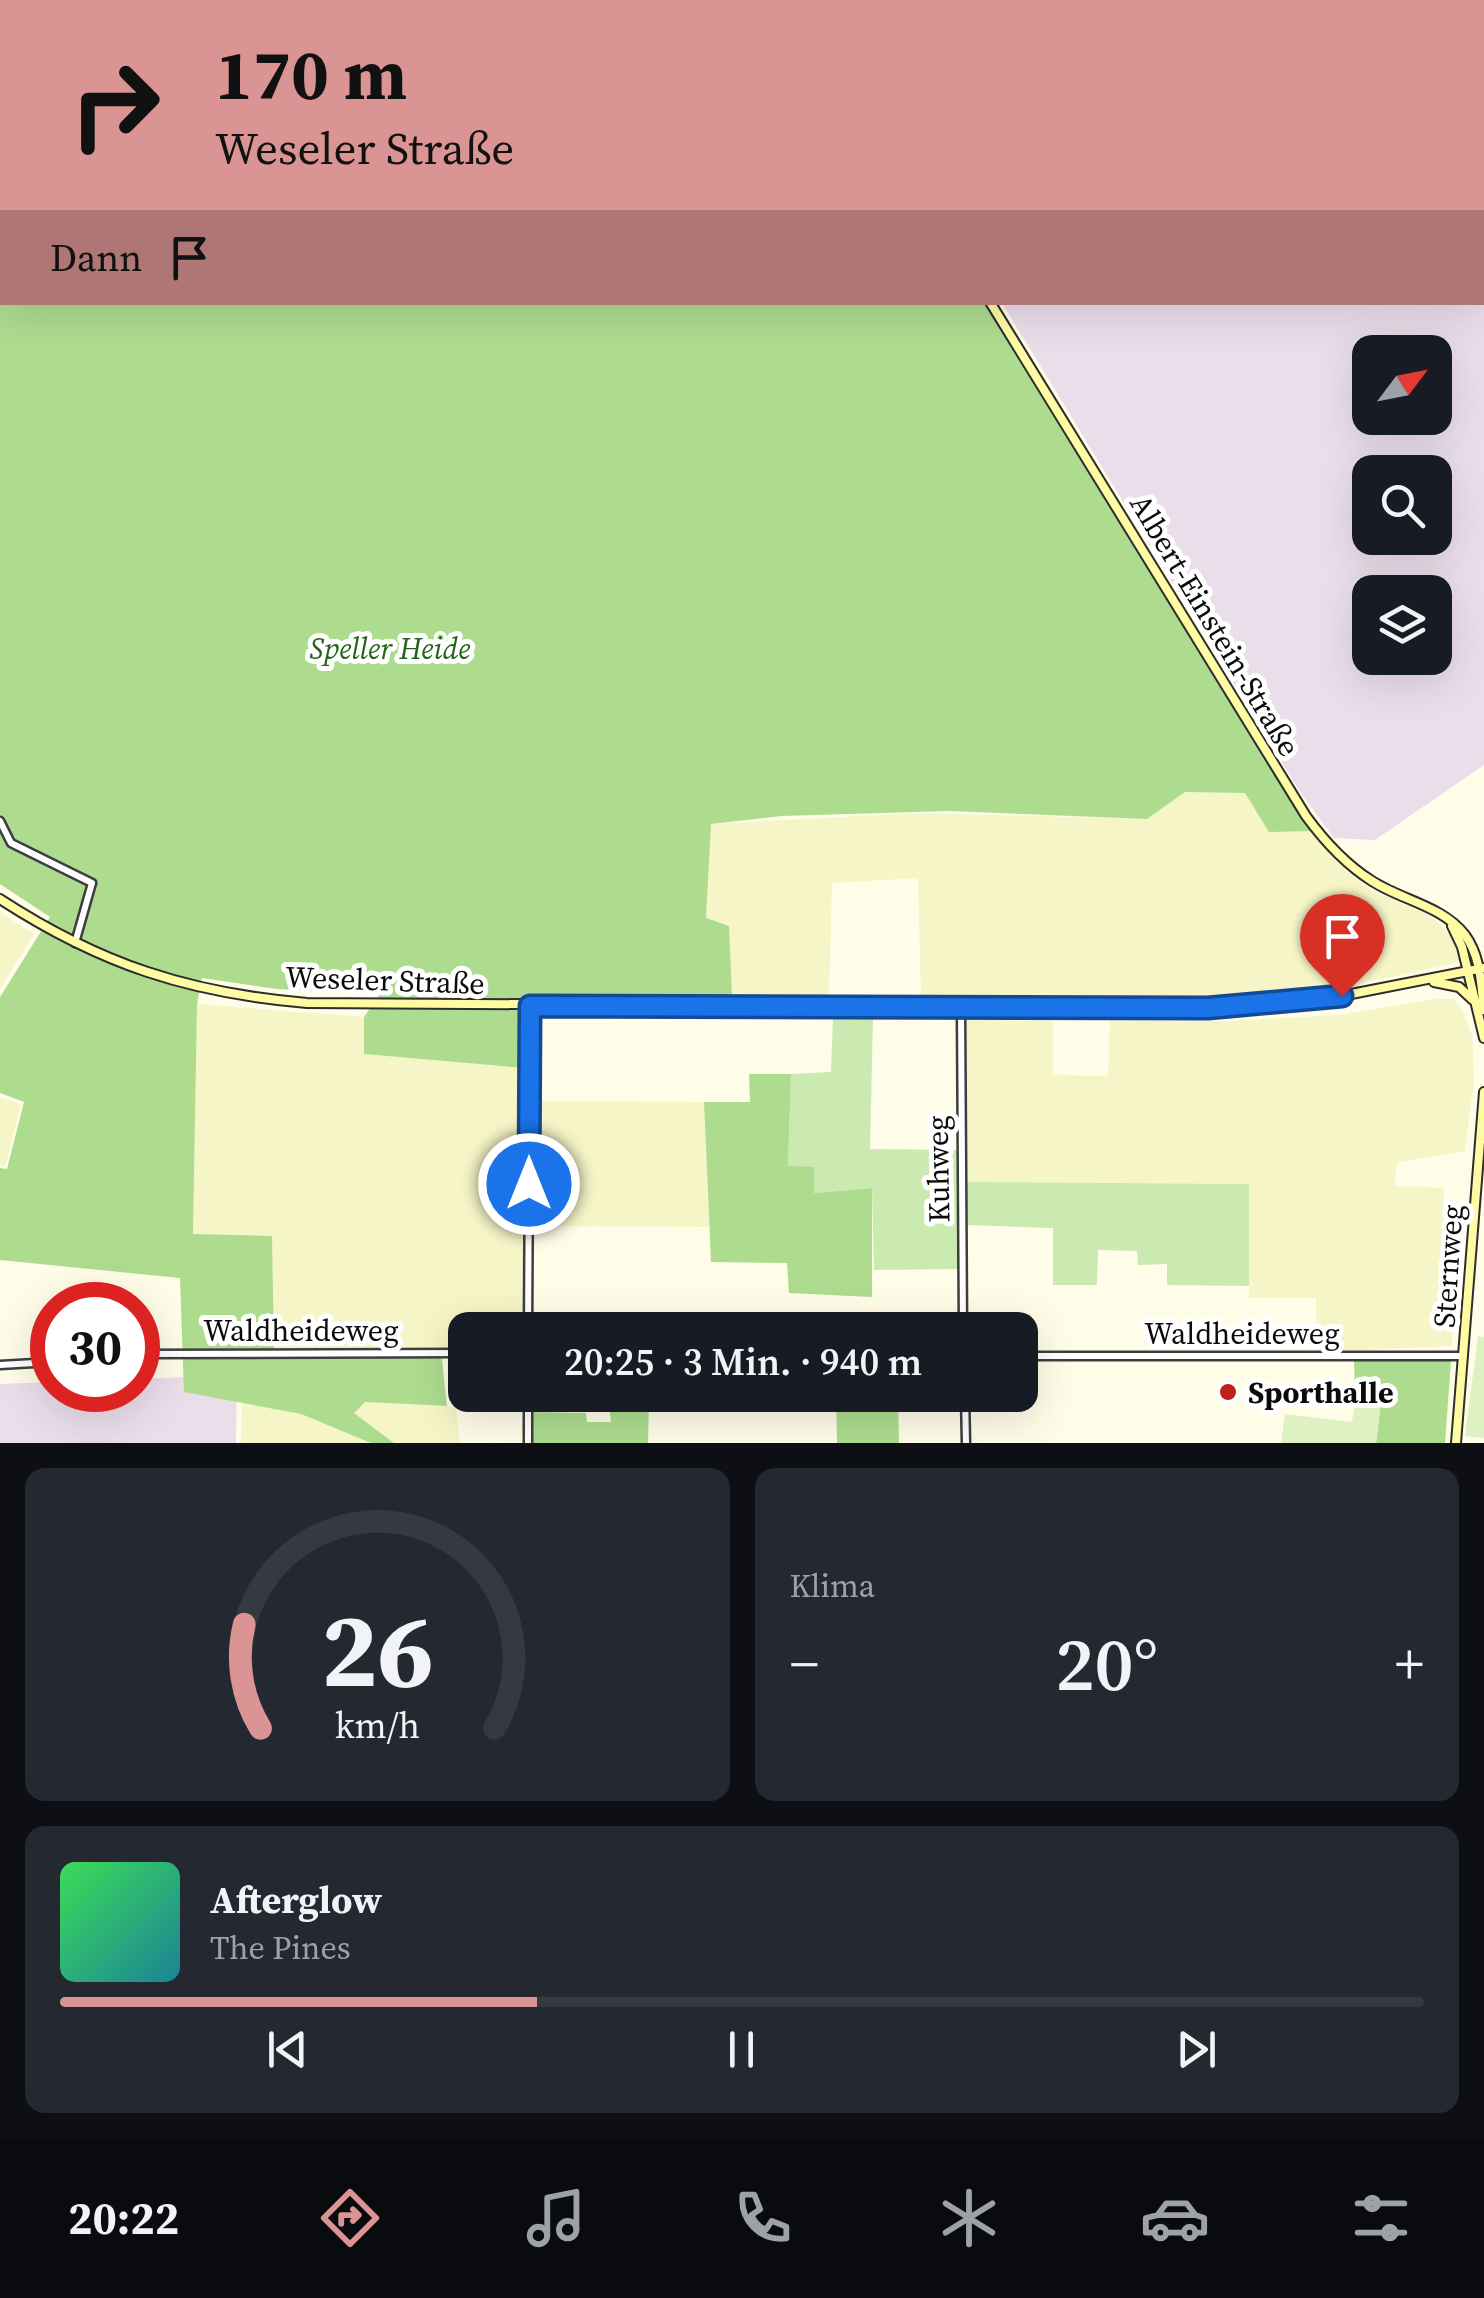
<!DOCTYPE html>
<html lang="de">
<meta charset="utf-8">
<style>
body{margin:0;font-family:"Source Serif 4",serif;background:#242831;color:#f1f3f6;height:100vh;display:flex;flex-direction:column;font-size:38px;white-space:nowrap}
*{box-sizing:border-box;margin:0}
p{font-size:32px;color:#9ea1a6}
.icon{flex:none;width:55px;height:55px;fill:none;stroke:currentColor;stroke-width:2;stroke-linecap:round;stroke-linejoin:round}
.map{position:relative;height:1443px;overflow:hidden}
.side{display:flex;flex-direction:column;gap:25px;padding:25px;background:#0d0f14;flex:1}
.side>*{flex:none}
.hud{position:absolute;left:0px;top:0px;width:1485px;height:305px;box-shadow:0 10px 40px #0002;background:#db9494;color:#111;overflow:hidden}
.needle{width:65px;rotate:58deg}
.controls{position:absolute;left:1352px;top:335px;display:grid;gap:20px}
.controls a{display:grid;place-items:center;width:100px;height:100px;border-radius:20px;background:#171b24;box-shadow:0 10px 40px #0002;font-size:50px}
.speed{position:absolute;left:30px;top:1282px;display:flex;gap:20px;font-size:50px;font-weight:700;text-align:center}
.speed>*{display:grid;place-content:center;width:130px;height:130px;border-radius:50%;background:#171b24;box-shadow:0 10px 40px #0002;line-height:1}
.speed .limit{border:15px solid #d22;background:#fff;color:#111}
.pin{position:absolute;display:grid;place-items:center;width:85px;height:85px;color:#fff;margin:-102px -42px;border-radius:50% 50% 50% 0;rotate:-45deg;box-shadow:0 0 10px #0007}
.pin .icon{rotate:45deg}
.me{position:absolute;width:110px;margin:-55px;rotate:0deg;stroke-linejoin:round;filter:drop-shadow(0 0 8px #0008)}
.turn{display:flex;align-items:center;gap:35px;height:210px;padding:0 50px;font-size:45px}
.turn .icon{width:130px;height:130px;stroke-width:2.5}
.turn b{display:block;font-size:70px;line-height:85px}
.then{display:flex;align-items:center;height:95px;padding:0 50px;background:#0003;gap:20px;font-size:38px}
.big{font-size:75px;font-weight:600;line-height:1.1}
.side .tile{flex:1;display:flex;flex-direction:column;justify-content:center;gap:15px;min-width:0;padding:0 35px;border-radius:20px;background:#242831}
.side .dial{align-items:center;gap:0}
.dial svg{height:260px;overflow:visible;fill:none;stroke:#363941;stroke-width:7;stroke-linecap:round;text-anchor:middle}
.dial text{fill:#f1f3f6;stroke:none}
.song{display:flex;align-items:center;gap:30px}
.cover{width:120px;height:120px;border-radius:15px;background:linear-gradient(135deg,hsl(130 70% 55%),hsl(190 70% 35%))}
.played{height:10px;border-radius:5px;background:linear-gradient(90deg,#db9494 35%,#363941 35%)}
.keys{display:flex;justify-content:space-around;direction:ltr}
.heat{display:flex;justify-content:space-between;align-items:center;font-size:55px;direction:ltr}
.side .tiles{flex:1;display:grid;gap:25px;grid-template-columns:1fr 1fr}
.tile:last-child{grid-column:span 2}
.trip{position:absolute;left:448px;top:1312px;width:590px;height:100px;border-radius:20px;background:#171b24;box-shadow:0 10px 40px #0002;font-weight:600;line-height:100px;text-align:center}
.tabs{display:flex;height:160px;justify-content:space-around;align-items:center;background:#090b0e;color:#9ea1a6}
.tabs .icon{width:70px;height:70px}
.tabs .on{color:#db9494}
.tabs b{font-size:45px;color:#f1f3f6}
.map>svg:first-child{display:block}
.industrial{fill:#eadeea;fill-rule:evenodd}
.farmland{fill:#f6f5c7}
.green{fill:#cbeab1}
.forest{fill:#addc8f}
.pitch{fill:#def1c3}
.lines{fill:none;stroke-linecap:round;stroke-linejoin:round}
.minor-casing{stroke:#3e3e3e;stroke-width:11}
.secondary-casing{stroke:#2d2d2d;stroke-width:12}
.minor{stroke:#fff;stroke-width:6}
.secondary{stroke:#fffba3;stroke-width:8}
.rail{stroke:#c0201d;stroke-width:2.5}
.route-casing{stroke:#114b97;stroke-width:25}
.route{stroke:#1a73e8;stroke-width:18}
.poi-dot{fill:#c0201d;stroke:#fff;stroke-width:4}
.labels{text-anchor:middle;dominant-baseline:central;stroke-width:10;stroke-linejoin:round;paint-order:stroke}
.street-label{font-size:30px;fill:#0b0b0b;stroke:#fff}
.park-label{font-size:30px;font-style:italic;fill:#246419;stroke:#fff}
.poi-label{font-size:30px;font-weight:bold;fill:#0b0b0b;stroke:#fff;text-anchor:start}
</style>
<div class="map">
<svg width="1484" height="1443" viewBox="0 0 1484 1443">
<rect width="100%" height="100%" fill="#fffce8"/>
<path class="industrial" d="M 819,0 L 1484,0 L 1484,765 L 1375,840 L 1334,838 L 1300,792 L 1002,303 L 1482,302 L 1482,2 ZM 1370,352 L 1435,352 L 1435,418 L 1370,418 ZM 1370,472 L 1435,472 L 1435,538 L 1370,538 ZM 1370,592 L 1435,592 L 1435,658 L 1370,658 Z
M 237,1375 L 236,1443 L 0,1443 L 0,1384 L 52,1382 L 52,1390 L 138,1390 L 138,1379 Z"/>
<path class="farmland" d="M 1185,792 L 1245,793 L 1269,831 L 1310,831 L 1347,872 L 1374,891 L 1428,915 L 1442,926 L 1454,940 L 1461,962 L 1366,982 L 1285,994 L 1212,999 L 921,996 L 918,878 L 832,883 L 829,996 L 732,995 L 729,926 L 706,919 L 710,824 L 917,813 L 1147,819 Z
M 0,912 L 34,934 L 0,989 Z
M 1436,999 L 1453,999 L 1462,1009 L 1472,1036 L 1474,1080 L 1465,1151 L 1397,1162 L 1394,1186 L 1444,1188 L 1444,1289 L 1454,1295 L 1452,1346 L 1317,1352 L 1316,1298 L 1249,1298 L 1249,1184 L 967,1182 L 967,1020 L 1053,1021 L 1053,1075 L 1108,1076 L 1110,1021 L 1225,1021 L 1341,1015 Z
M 197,1004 L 364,1017 L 365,1054 L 523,1068 L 524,1330 L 465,1330 L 465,1350 L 273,1351 L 272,1236 L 193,1235 Z
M 0,1097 L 21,1104 L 5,1167 L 0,1165 Z
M 533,1101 L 704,1102 L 709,1227 L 540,1226 Z
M 365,1402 L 456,1407 L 460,1443 L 394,1443 L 353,1413 Z
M 242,1403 L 301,1414 L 371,1443 L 241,1443 Z"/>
<path class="green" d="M 873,1018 L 870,1149 L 958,1150 L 959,1269 L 874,1270 L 872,1188 L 814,1193 L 788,1167 L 791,1074 L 831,1072 L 833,1019 Z
M 967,1182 L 1249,1184 L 1249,1286 L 1167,1285 L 1167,1264 L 1138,1265 L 1137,1251 L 1098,1250 L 1097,1285 L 1053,1285 L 1053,1228 L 967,1225 Z"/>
<path class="forest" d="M 0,0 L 800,0 L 802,2 L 2,2 L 2,302 L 986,303 L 1310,831 L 1269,832 L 1245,793 L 1185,792 L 1147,819 L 949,811 L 782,816 L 711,824 L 706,918 L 729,926 L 732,995 L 523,997 L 523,1068 L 364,1054 L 364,1017 L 380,994 L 277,989 L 202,978 L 197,1004 L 193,1234 L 272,1236 L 274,1351 L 441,1350 L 447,1406 L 365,1402 L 354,1413 L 394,1443 L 371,1443 L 301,1414 L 184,1392 L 180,1278 L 0,1260 L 0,1168 L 7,1169 L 24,1102 L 0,1093 L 0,997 L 50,917 L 0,884 Z
M 749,1074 L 791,1074 L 788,1166 L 814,1167 L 814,1193 L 872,1188 L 872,1297 L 789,1293 L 787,1263 L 711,1262 L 704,1102 L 750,1102 Z
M 1354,1360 L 1451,1361 L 1445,1443 L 1376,1443 L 1381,1402 L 1355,1401 Z
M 623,1395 L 649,1395 L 648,1443 L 532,1443 L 531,1412 L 586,1413 L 587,1422 L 611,1422 L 609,1402 L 623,1401 Z
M 836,1395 L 898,1395 L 899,1443 L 837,1443 Z"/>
<path class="pitch" d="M 1478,1336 L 1484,1337 L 1484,1438 L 1465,1436 Z
M 1355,1401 L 1381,1402 L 1376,1443 L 1281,1443 L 1285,1414 L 1352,1422 Z"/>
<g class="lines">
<g class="minor-casing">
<path id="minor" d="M 0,821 L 11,843 L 92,883 L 75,943
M 961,1008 L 963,1330
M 528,1330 L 530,1006
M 138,1354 L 465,1353
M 1020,1356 L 1463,1356
M 0,1365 L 52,1362
M 965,1395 L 966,1443
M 528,1443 L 528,1395"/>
</g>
<g class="secondary-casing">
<path id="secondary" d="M 806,0 L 807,2
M 990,302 L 1306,816 C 1325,842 1345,864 1372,881 C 1401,900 1443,906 1465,935 C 1481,957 1481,984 1484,1010
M 0,899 C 100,964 188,993 307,1003 L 1207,1008 L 1341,996 L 1484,968
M 1452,926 L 1462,947 L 1484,1038
M 1434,982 L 1459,987 L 1473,1000
M 1456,1443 L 1484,1092"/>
</g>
<use href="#minor" class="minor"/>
<use href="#secondary" class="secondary"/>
<path class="rail" d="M 1401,2 L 1405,0"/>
</g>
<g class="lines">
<g class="route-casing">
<path id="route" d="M 529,1184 L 530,1006 L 1208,1008 L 1342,996"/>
</g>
<use href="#route" class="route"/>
</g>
<circle class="poi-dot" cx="1228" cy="1392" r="10"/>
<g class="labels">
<g class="street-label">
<text transform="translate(1215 625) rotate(59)">Albert-Einstein-Straße</text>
<text transform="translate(385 980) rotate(2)">Weseler Straße</text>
<text transform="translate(938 1169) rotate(-91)">Kuhweg</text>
<text transform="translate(1448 1266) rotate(-86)">Sternweg</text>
<text x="301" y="1330">Waldheideweg</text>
<text x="1242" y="1333">Waldheideweg</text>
</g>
<g class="park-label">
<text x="390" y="648">Speller Heide</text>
</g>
<g class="poi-label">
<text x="1248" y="1392">Sporthalle</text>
</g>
</g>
</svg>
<div class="controls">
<a><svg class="needle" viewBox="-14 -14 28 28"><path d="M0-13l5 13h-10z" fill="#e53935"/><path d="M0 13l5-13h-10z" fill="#9ea1a6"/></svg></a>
<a><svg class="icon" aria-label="search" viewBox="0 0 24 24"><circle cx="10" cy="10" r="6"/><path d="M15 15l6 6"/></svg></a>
<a><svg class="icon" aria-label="layers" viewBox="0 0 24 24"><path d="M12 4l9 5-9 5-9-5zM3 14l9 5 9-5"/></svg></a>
</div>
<div class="speed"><div class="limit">30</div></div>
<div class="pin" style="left:1342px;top:996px;background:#d93025"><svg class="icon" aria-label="arrive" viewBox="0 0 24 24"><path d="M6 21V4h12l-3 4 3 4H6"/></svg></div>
<svg class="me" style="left:529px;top:1184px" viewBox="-20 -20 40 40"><circle r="17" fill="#1a73e8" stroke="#fff" stroke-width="3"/><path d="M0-11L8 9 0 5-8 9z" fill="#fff"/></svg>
<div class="trip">20:25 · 3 Min. · 940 m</div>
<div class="hud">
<div class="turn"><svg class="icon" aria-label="right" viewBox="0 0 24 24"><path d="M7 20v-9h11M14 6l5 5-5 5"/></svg><div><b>170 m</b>Weseler Straße</div></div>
<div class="then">Dann<svg class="icon" aria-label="arrive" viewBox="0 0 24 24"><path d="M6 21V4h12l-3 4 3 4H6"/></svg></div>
</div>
</div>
<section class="side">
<div class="tiles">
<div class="tile dial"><svg viewBox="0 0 100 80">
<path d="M14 69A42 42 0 1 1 86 69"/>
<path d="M14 69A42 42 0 0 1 9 37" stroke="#db9494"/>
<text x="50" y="56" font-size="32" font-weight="700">26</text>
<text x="50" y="72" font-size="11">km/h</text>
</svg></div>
<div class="tile"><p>Klima</p>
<div class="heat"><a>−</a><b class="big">20°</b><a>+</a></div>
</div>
<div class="tile">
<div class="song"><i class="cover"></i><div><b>Afterglow</b><p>The Pines</p></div></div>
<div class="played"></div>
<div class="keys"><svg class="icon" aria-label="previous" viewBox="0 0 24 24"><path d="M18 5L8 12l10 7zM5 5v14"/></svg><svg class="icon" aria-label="pause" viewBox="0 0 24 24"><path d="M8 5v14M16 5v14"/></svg><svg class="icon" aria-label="next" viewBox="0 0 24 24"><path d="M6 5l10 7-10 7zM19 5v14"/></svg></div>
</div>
</div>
</section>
<nav class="tabs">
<b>20:22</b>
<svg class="icon on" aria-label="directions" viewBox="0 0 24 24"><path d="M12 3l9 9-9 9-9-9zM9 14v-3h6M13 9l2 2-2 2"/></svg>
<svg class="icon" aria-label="music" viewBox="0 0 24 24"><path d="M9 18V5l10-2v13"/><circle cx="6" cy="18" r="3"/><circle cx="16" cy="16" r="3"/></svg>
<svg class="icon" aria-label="phone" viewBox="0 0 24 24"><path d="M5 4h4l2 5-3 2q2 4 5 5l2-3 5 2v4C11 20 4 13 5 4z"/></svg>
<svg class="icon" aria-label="climate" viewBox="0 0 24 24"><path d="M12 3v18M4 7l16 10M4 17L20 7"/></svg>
<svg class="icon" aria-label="car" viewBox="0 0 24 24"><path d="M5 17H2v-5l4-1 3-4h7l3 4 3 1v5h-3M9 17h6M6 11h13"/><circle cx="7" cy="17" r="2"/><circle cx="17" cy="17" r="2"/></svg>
<svg class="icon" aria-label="filters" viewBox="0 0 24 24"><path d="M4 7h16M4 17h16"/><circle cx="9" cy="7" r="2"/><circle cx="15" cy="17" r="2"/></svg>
</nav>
